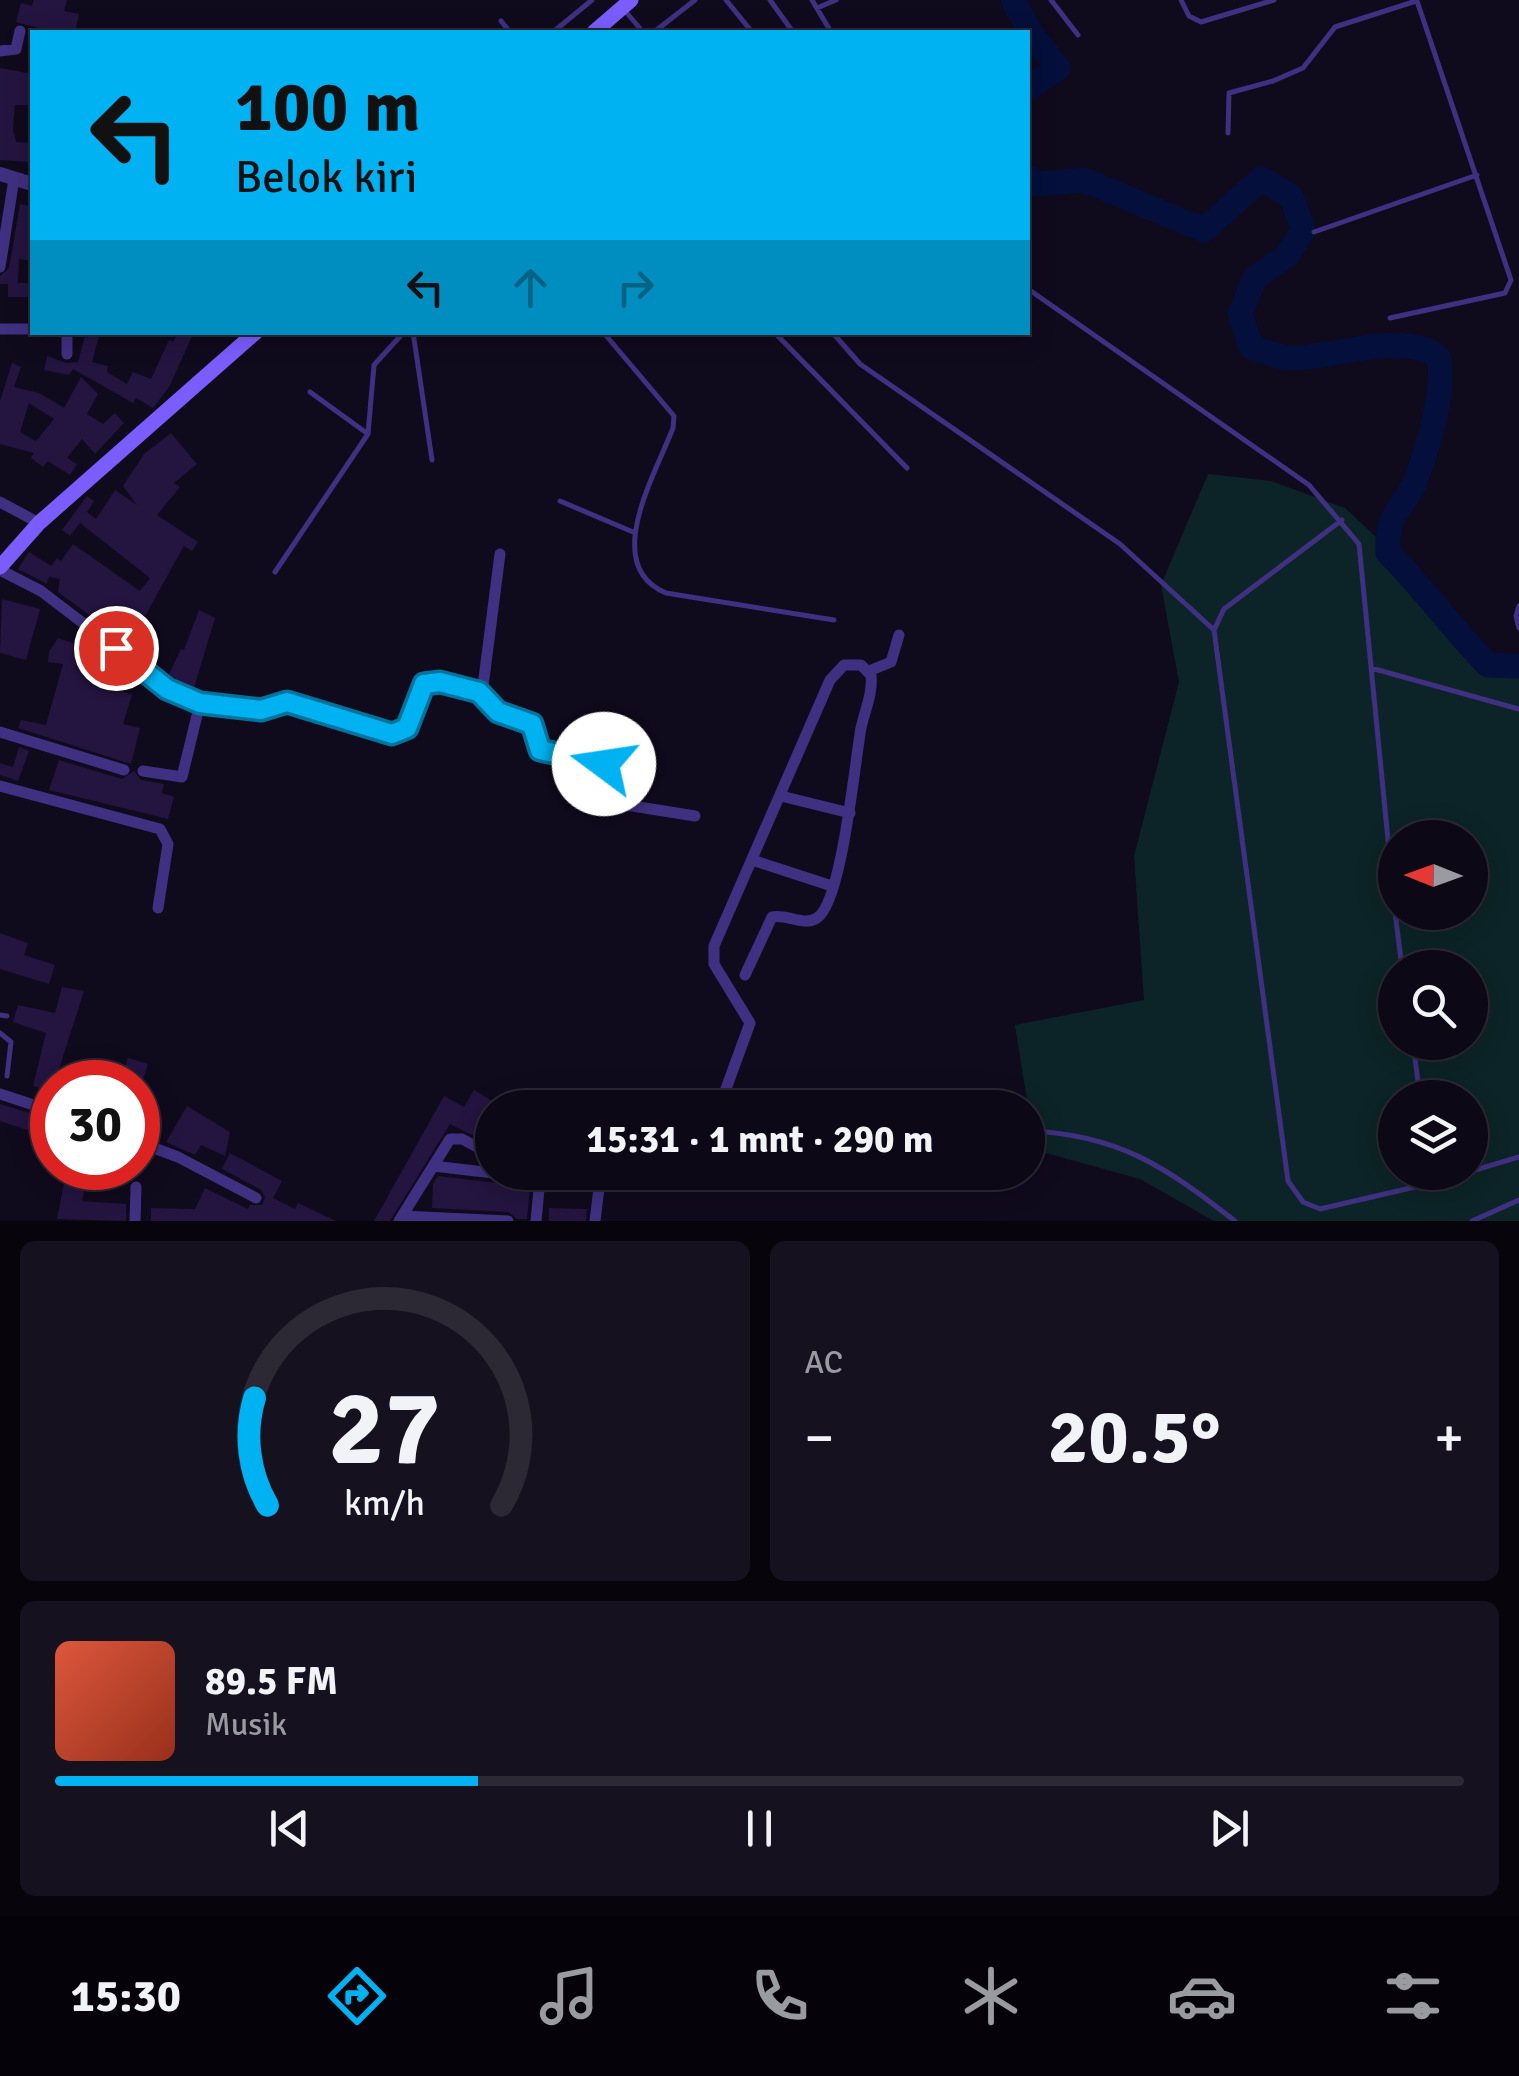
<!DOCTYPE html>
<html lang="id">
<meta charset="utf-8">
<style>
body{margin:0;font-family:Signika,sans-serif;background:#15111f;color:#f1f3f6;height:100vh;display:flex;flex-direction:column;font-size:38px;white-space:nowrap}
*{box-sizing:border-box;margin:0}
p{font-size:32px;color:#9a9aa1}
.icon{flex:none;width:55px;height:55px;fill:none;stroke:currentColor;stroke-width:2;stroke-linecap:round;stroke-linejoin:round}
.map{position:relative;height:1221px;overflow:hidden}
.side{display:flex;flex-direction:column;gap:20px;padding:20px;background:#07040c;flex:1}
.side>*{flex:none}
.top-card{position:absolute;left:30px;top:30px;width:1000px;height:305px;border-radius:0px;box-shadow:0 5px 25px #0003,0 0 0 2px #2c2935;background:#00b2f1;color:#111;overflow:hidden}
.needle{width:65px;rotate:271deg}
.controls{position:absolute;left:1378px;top:820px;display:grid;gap:20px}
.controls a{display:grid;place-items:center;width:110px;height:110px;border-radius:50%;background:#0c0816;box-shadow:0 5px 25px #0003,0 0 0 2px #2c2935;font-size:50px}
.speed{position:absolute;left:30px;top:1060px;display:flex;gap:20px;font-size:50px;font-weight:700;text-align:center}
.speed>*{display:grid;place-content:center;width:130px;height:130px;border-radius:50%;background:#0c0816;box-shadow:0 5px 25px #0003,0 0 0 2px #2c2935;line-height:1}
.speed .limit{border:15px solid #d22;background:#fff;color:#111}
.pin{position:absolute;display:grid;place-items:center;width:85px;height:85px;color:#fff;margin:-42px;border:5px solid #fff;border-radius:50%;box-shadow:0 2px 10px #0007}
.me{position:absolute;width:110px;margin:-55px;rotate:284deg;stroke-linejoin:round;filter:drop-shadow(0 0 8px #0008)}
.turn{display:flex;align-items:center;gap:35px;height:210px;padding:0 40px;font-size:45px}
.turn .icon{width:130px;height:130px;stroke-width:2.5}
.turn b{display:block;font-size:70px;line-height:85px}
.lanes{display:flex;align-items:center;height:95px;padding:0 40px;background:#0003;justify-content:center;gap:50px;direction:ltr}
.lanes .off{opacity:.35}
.big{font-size:75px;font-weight:800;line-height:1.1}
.side .card{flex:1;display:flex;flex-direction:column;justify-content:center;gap:15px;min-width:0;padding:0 35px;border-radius:15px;background:#15111f}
.side .dial{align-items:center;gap:0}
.dial svg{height:260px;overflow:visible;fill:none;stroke:#2c2935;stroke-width:7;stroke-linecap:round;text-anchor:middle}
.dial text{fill:#f1f3f6;stroke:none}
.song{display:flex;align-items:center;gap:30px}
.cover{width:120px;height:120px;border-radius:15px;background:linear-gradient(135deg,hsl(10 70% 55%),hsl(10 70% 35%))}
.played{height:10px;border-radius:5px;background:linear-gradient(90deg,#00b2f1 30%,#2c2935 30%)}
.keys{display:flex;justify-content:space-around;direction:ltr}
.heat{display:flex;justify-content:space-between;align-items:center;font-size:55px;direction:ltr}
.side .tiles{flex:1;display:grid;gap:20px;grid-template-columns:1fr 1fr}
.card:last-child{grid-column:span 2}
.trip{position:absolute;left:475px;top:1090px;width:570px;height:100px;border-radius:50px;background:#0c0816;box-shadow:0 5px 25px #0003,0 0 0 2px #2c2935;font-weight:800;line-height:100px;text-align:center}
.dock{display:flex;height:160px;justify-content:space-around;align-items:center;background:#050309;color:#9a9aa1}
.dock .icon{width:70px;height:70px}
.dock .selected{color:#00b2f1}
.dock b{font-size:45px;color:#f1f3f6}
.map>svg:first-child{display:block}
.green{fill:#0c2427;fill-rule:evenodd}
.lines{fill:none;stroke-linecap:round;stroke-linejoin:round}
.river{stroke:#040f3b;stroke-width:25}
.building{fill:#241440;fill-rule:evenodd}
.service{stroke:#403081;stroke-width:5}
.minor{stroke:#403081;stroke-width:11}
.tertiary{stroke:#403081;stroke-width:14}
.secondary{stroke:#7b5dff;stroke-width:15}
.route-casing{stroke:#00749d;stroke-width:25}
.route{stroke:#00b2f1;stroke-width:18}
</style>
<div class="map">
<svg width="1519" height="1221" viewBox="0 0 1519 1221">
<rect width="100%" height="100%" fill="#100a1d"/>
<path class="green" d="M 1208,474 L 1271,481 L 1345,508 L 1418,576 L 1495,659 L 1519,660 L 1519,1221 L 1214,1221 L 1140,1179 L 1035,1150 L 1015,1025 L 1144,1000 L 1134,856 L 1179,682 L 1161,585 ZM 1395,838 L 1470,838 L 1470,912 L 1395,912 ZM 1395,968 L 1470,968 L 1470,1042 L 1395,1042 ZM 1395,1098 L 1470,1098 L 1470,1172 L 1395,1172 Z"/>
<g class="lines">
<path class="river" d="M 1013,0 L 1030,32 L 1058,68 L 1028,88
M 1028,177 L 1037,184 L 1084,180 L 1204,230 L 1261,179 L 1291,196 L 1303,229 L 1288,255 L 1255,278 L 1240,314 L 1251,347 C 1261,350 1272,355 1282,357 C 1325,363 1399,328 1438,357 C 1447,383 1428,447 1418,474 C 1406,510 1386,508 1388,553 C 1424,588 1452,629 1488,665 L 1519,666"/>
</g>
<path class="building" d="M 34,0 L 67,0 L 64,11 L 79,14 L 75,32 L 38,32 L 39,28 L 16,22 L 21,3 L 32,6 Z
M 0,68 L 28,73 L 29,105 L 15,105 L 13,130 L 16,142 L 31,143 L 29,162 L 0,160 Z
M 20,204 L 32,207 L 32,261 L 19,259 L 18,283 L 30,283 L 29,297 L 8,297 L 8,284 L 0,284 L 0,276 L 9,268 Z
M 86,332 L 100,332 L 92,362 L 108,366 L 107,372 L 127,384 L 133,372 L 151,379 L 169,340 L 173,342 L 179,332 L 194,332 L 169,387 L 153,408 L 136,398 L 133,403 L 73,369 L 69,375 L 44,370 L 47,356 L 66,363 L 78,362 Z
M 12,363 L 21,367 L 14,387 L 39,393 L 64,408 L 81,377 L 98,394 L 87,414 L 103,424 L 115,413 L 124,423 L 95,454 L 82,439 L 67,458 L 77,464 L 70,475 L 48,461 L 43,467 L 31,458 L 34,453 L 0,444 L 0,401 ZM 29,403 L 54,419 L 36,441 L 20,432 Z
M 171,433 L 197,464 L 174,483 L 180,487 L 157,515 L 198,542 L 192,551 L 184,546 L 145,616 L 131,608 L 118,636 L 58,592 L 60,579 L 49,577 L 47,584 L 18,569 L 29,552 L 51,566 L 57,558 L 61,561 L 73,544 L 140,591 L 150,578 L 80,523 L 70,536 L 62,530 L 87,496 L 94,501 L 87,512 L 96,519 L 115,490 L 137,505 L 123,486 L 144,454 Z
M 2,599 L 40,609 L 26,660 L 0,653 Z
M 199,610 L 215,618 L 193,691 L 168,676 L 181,649 L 184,650 Z
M 79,632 L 107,653 L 105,659 L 120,665 L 112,687 L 132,695 L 123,724 L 140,728 L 131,764 L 18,728 L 21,720 L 46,725 L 63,664 L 48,662 L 49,652 L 58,638 L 76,644 Z
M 19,747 L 29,751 L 18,781 L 0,775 L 0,763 L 13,767 Z
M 59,760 L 122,779 L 134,771 L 141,780 L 164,784 L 162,793 L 174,797 L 168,819 L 49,790 Z
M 0,933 L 28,943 L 24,955 L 55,965 L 49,984 L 0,969 Z
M 62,987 L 84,991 L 52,1091 L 33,1086 L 46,1033 L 13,1022 L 18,1005 L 55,1013 Z
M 128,1058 L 148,1064 L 142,1082 L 120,1082 Z
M 474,1090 L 492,1101 L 492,1145 L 450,1124 L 390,1221 L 374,1221 L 444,1096 L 464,1107 Z
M 0,1104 L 52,1120 L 52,1138 L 0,1121 Z
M 187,1106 L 230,1132 L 225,1156 L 201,1145 L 195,1155 L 166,1142 Z
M 230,1153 L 282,1181 L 273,1198 L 295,1209 L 298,1203 L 336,1221 L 151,1221 L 151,1208 L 195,1209 L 205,1188 L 248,1209 L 250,1205 L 262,1205 L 265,1197 L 261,1190 L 222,1169 Z
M 66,1173 L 87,1178 L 82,1201 L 126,1204 L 126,1221 L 57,1219 Z
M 438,1176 L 530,1187 L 527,1219 L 517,1219 L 508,1212 L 432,1208 L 433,1184 Z
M 549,1208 L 587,1209 L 586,1221 L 549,1221 Z"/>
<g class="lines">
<path class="service" d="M 726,0 L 752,32
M 770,0 L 793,32
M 812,0 L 831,32
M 1051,0 L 1078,35
M 1181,0 L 1189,16 L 1201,22 L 1274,0
M 817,8 L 836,0
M 626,12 L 643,32
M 501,21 L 510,32
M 553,32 L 592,0
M 654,32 L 695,0
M 1228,133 L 1229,93 L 1273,81 L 1303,68 L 1335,27 L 1416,1
M 1314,232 L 1477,175
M 1028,289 L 1309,485 L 1359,544 L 1395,911
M 1390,318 L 1505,293 L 1511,280 L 1417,1
M 413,332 L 432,460
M 603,332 L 674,416 L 673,428 C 656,473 600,566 666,593 L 834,620
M 774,332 L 907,468
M 832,332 L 860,364 L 1120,544 L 1214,630
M 368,434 L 374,365 L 404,332
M 560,501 L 633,532
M 1342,520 L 1224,609 L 1214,630 L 1288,1181 L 1303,1202 L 1320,1209 L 1432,1183
M 275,572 L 368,434 L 310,392
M 1519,606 L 1516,616 L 1519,628
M 1371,668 L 1519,709
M 1395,912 L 1402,968
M 0,1015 L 7,1016
M 0,1033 L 11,1042 L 7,1076
M 1413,1042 L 1420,1098
M 1028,1131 C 1118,1134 1166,1167 1235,1221
M 1431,1172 L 1432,1183 L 1519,1157
M 1472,1221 L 1519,1200"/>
<path class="minor" d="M 0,51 L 16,49 L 20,31
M 0,267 L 14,179
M 0,329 L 32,329
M 67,354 L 67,332
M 0,502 L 39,523
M 0,570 L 41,591 L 177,695 L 200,703 L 261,709 L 287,702 L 396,734 L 407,728 L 420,689 L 433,682 L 479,692 L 498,712 L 531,724 L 539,750 L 630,771 L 623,804
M 869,671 L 891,662 L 899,635
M 482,694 L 500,554
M 0,732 L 124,770
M 564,754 L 564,788 L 570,796 L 695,816
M 587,761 L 605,719 L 634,727 L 637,740
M 143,771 L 182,777 L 200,703
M 0,786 L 160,829 L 168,844 L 158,908
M 781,796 L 850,813
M 752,860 L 832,886
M 0,1094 L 52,1111
M 719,1108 L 750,1023 L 714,964 L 714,946 L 830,680 L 844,665 L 861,665 L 871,675 C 873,693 865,710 861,728 C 855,760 842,903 817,918 C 803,927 786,913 772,917 L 745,975
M 138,1142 L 178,1157 L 256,1198
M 433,1166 L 597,1185
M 402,1216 L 508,1221
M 135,1221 L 136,1187
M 399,1221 L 450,1139 L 462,1139 L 492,1155
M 536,1221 L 540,1179
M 595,1221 L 601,1172"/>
<path class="tertiary" d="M 0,174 L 32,184"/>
<path class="secondary" d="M 594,32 L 631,0
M 0,567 L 39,523 L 256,332"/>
</g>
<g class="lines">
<g class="route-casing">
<path id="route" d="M 116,648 L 167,689 L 200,703 L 261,710 L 287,702 L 392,734 L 407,728 L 424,684 L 440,682 L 479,692 L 498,712 L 532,724 L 540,750 L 604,764"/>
</g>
<use href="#route" class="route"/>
</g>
</svg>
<div class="controls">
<a><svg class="needle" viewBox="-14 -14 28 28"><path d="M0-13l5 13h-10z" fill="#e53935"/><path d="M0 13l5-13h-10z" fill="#9a9aa1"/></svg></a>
<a><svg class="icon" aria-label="search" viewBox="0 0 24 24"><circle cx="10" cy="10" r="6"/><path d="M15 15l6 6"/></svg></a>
<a><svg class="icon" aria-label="layers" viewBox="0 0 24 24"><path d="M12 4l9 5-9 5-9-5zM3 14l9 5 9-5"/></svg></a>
</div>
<div class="speed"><div class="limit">30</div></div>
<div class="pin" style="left:116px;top:648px;background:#d93025"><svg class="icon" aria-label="arrive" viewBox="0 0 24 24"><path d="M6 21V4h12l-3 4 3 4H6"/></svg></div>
<svg class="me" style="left:604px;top:764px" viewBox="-20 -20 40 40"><circle r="19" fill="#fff"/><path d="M0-13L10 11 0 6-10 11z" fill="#00b2f1"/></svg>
<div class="trip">15:31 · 1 mnt · 290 m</div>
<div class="top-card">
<div class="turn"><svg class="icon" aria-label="left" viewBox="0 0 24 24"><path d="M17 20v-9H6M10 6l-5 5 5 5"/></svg><div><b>100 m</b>Belok kiri</div></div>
<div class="lanes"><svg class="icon" aria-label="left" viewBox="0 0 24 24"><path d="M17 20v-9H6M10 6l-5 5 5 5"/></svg><svg class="icon off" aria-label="ahead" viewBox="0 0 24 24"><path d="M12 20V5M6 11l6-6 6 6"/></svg><svg class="icon off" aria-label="right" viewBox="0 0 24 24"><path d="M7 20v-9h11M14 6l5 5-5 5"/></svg></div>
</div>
</div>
<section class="side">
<div class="tiles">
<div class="card dial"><svg viewBox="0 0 100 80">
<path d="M14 69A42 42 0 1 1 86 69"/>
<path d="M14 69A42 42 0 0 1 10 36" stroke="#00b2f1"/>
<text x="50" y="56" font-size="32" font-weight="700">27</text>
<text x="50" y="72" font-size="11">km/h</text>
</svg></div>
<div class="card"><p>AC</p>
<div class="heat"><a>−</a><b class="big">20.5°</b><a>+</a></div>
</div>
<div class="card">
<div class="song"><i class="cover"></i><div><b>89.5 FM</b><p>Musik</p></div></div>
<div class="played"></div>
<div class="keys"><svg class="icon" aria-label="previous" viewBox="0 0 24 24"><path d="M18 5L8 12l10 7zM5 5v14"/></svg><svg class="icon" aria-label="pause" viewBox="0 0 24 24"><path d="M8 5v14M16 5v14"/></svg><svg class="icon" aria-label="next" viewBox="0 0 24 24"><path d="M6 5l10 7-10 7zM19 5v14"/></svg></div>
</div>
</div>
</section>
<nav class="dock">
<b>15:30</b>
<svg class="icon selected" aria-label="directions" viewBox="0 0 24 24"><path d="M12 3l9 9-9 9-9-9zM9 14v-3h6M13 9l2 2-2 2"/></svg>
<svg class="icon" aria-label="music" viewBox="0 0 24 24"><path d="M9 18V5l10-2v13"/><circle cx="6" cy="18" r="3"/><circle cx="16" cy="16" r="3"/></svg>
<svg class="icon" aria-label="phone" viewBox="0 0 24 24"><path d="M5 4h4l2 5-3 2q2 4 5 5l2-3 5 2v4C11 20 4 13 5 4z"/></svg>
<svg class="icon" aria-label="climate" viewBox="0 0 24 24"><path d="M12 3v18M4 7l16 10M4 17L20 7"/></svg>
<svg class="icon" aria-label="car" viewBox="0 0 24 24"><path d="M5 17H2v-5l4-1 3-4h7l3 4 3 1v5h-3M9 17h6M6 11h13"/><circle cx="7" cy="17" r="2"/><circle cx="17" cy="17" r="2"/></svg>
<svg class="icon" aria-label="filters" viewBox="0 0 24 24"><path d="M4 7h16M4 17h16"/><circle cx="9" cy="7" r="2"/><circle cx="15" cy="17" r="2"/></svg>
</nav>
